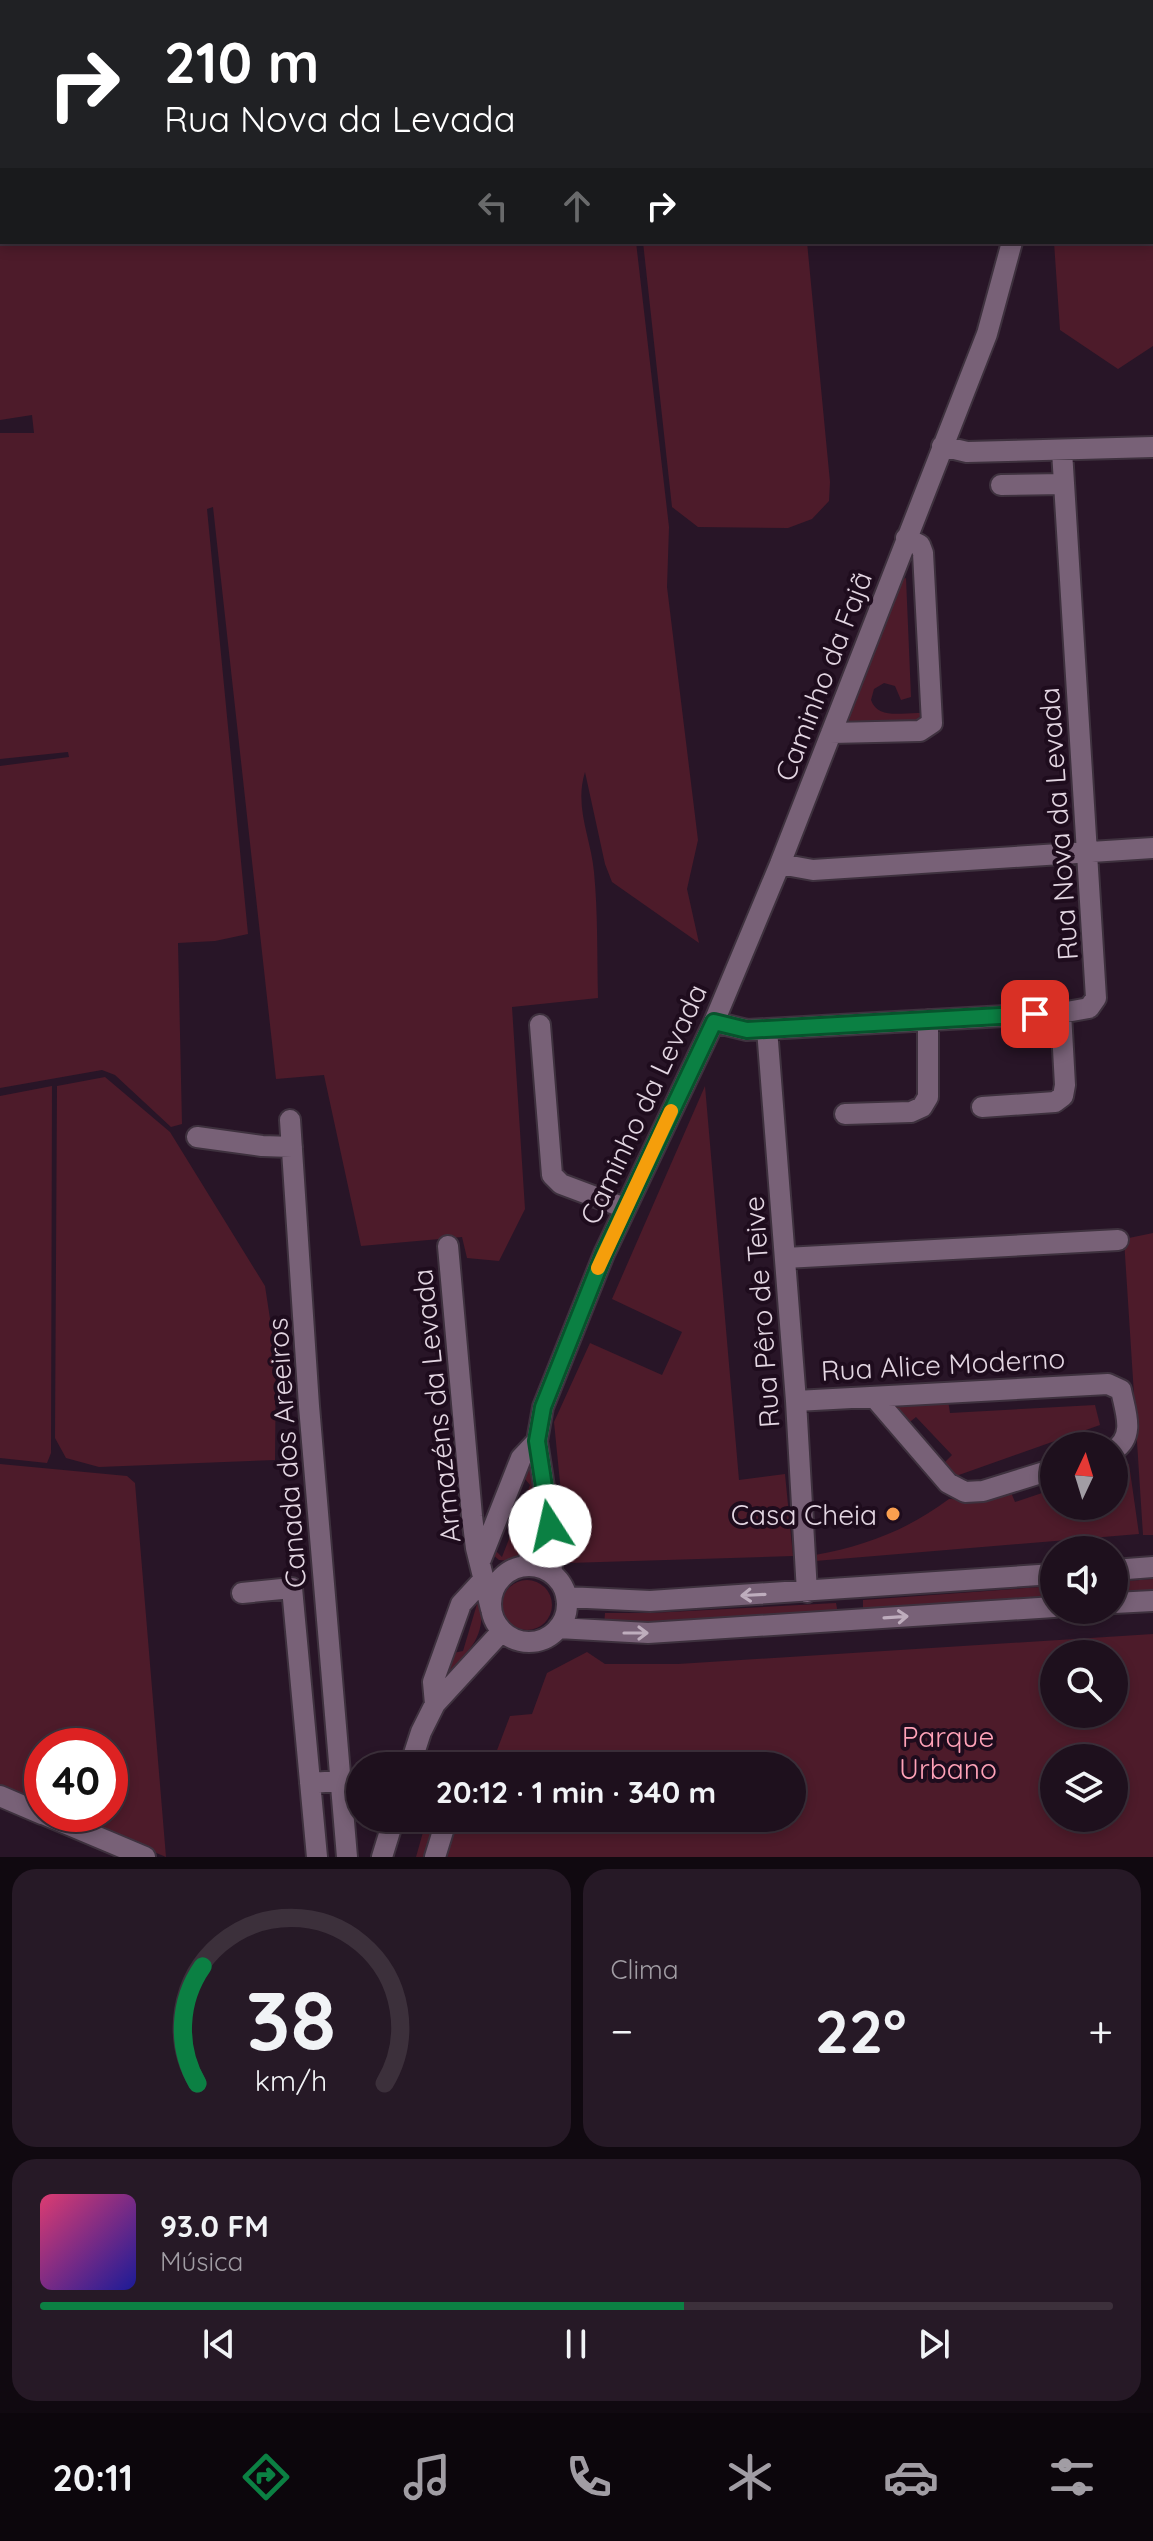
<!DOCTYPE html>
<html lang="pt">
<meta charset="utf-8">
<style>
body{margin:0;font-family:Quicksand,sans-serif;background:#261926;color:#f1f3f6;height:100vh;display:flex;flex-direction:column;font-size:30px;white-space:nowrap}
*{box-sizing:border-box;margin:0}
p{font-size:26px;color:#a19da4}
.icon{flex:none;width:44px;height:44px;fill:none;stroke:currentColor;stroke-width:2;stroke-linecap:round;stroke-linejoin:round}
.map{position:relative;height:1857px;overflow:hidden}
.panel{display:flex;flex-direction:column;gap:12px;padding:12px;background:#100910;flex:1}
.panel>*{flex:none}
.top-card{position:absolute;left:0px;top:0px;width:1154px;height:244px;box-shadow:0 4px 12px #0003,0 0 0 2px #3c303b;background:#202124;color:#fff;overflow:hidden}
.needle{width:52px;rotate:4deg}
.fabs{position:absolute;left:1040px;top:1432px;display:grid;gap:16px}
.fabs a{display:grid;place-items:center;width:88px;height:88px;border-radius:50%;background:#1e101d;box-shadow:0 4px 12px #0003,0 0 0 2px #3c303b;font-size:40px}
.speed{position:absolute;left:24px;top:1728px;display:flex;gap:16px;font-size:40px;font-weight:700;text-align:center}
.speed>*{display:grid;place-content:center;width:104px;height:104px;border-radius:50%;background:#1e101d;box-shadow:0 4px 12px #0003,0 0 0 2px #3c303b;line-height:1}
.speed .limit{border:12px solid #d22;background:#fff;color:#111}
.pin{position:absolute;display:grid;place-items:center;width:68px;height:68px;color:#fff;margin:-34px;border-radius:16px;box-shadow:0 4px 12px #0006}
.me{position:absolute;width:88px;margin:-44px;rotate:350deg;stroke-linejoin:round;filter:drop-shadow(0 0 6px #0008)}
.turn{display:flex;align-items:center;gap:28px;height:168px;padding:0 32px;font-size:36px}
.turn .icon{width:104px;height:104px;stroke-width:2.5}
.turn b{display:block;font-size:56px;line-height:68px}
.lanes{display:flex;align-items:center;height:76px;padding:0 32px;background:#0003;justify-content:center;gap:40px;direction:ltr}
.lanes .off{opacity:.35}
.big{font-size:60px;font-weight:700;line-height:1.1}
.panel .tile{flex:1;display:flex;flex-direction:column;justify-content:center;gap:12px;min-width:0;padding:0 28px;border-radius:24px;background:#261926}
.panel .dial{align-items:center;gap:0}
.dial svg{height:208px;overflow:visible;fill:none;stroke:#3c303b;stroke-width:7;stroke-linecap:round;text-anchor:middle}
.dial text{fill:#f1f3f6;stroke:none}
.song{display:flex;align-items:center;gap:24px}
.cover{width:96px;height:96px;border-radius:12px;background:linear-gradient(135deg,hsl(340 70% 55%),hsl(240 70% 35%))}
.played{height:8px;border-radius:4px;background:linear-gradient(90deg,#0b8043 60%,#3c303b 60%)}
.keys{display:flex;justify-content:space-around;direction:ltr}
.heat{display:flex;justify-content:space-between;align-items:center;font-size:44px;direction:ltr}
.panel .tiles{flex:1;display:grid;gap:12px;grid-template-columns:1fr 1fr}
.tile:last-child{grid-column:span 2}
.trip{position:absolute;left:346px;top:1752px;width:460px;height:80px;border-radius:40px;background:#1e101d;box-shadow:0 4px 12px #0003,0 0 0 2px #3c303b;font-weight:700;line-height:80px;text-align:center}
.menu{display:flex;height:128px;justify-content:space-around;align-items:center;background:#0c060c;color:#a19da4}
.menu .icon{width:56px;height:56px}
.menu .on{color:#0b8043}
.menu b{font-size:36px;color:#f1f3f6}
.map>svg:first-child{display:block}
.green{fill:#4d1b2a;fill-rule:evenodd}
.lines{fill:none;stroke-linecap:round;stroke-linejoin:round}
.minor-casing{stroke:#3e313e;stroke-width:24}
.minor{stroke:#786177;stroke-width:20}
.oneway{stroke:#beadbd}
.route-casing{stroke:#07532c;stroke-width:20}
.route{stroke:#0b8043;stroke-width:14}
.slow{stroke:#f59e0b;stroke-width:14}
.poi-dot{fill:#fa9f4f;stroke:#1e0c1d;stroke-width:3}
.labels{text-anchor:middle;dominant-baseline:central;stroke-width:8;stroke-linejoin:round;paint-order:stroke}
.street-label{font-size:28px;fill:#e3d6e2;stroke:#1e0c1d}
.poi-label{font-size:28px;fill:#e3d6e2;stroke:#1e0c1d;text-anchor:end}
.park-label{font-size:28px;fill:#ffa2b8;stroke:#1e0c1d}
</style>
<div class="map">
<svg width="1153" height="1857" viewBox="0 0 1153 1857">
<rect width="100%" height="100%" fill="#281527"/>
<path class="green" d="M 0,0 L 211,2 L 2,2 L 2,242 L 636,242 L 669,527 L 667,587 L 698,840 L 687,889 L 699,943 L 612,882 L 605,864 L 585,772 C 574,807 591,838 594,872 C 598,913 597,956 598,998 L 512,1007 L 525,1209 L 499,1261 L 467,1258 L 462,1237 L 361,1246 L 324,1075 L 276,1079 L 213,507 L 207,509 L 248,934 L 215,941 L 178,943 L 182,1124 L 171,1127 L 115,1075 L 102,1070 L 0,1088 L 0,766 L 69,757 L 68,752 L 0,759 L 0,433 L 34,433 L 32,415 L 0,420 Z
M 615,0 L 785,0 L 784,2 Z
M 1153,197 L 1153,346 L 1118,369 L 1060,330 L 1054,242 L 1152,242 Z
M 643,242 L 807,242 L 830,482 L 829,501 L 812,519 L 788,528 L 698,527 L 672,507 Z
M 906,578 L 911,697 L 901,700 L 895,686 L 884,683 L 874,689 L 871,700 C 878,720 903,712 921,713 L 918,722 L 845,723 L 900,580 Z
M 105,1077 L 170,1132 L 265,1286 L 276,1358 L 275,1460 L 99,1467 L 66,1458 L 55,1438 L 57,1086 Z
M 52,1086 L 51,1453 L 47,1463 L 0,1458 L 0,1096 Z
M 705,1086 L 739,1480 L 785,1474 L 793,1556 L 568,1563 L 554,1422 L 590,1343 L 662,1375 L 682,1332 L 612,1299 Z
M 1153,1233 L 1153,1535 L 1143,1535 L 1124,1239 Z
M 948,1400 L 950,1413 L 1095,1405 L 1100,1425 L 956,1476 L 943,1464 L 952,1455 L 916,1417 L 906,1425 L 892,1405 Z
M 527,1459 C 534,1484 543,1524 529,1548 C 526,1552 519,1557 515,1561 L 499,1560 L 492,1554 L 493,1548 L 502,1557 L 530,1485 L 521,1474 Z
M 0,1464 L 127,1476 L 135,1483 L 166,1857 L 63,1814 L 110,1814 L 110,1746 L 42,1746 L 42,1805 L 0,1787 Z
M 1129,1464 L 1139,1534 L 815,1561 L 815,1555 C 866,1546 909,1529 949,1499 L 977,1500 L 1010,1490 L 1015,1502 L 1054,1489 L 1054,1506 L 1114,1506 L 1114,1469 Z
M 1153,1579 L 1153,1593 L 1114,1596 L 1114,1582 Z
M502 1605a25 25 0 1 1 50 0a25 25 0 1 1-50 0Z
M 1054,1586 L 1054,1600 L 863,1614 L 863,1600 Z
M 472,1600 L 481,1606 C 485,1641 465,1654 443,1678 L 448,1654 L 463,1651 L 477,1604 L 468,1603 Z
M 836,1603 L 838,1614 L 652,1625 L 604,1625 L 605,1613 L 651,1613 Z
M 1153,1634 L 1153,1857 L 416,1857 L 427,1818 L 792,1818 L 792,1766 L 491,1766 L 510,1716 L 532,1714 L 547,1673 L 587,1652 L 605,1664 L 678,1664 ZM 1054,1654 L 1114,1654 L 1114,1714 L 1054,1714 ZM 1054,1758 L 1114,1758 L 1114,1818 L 1054,1818 Z"/>
<g class="lines">
<g class="minor-casing">
<path id="minor" d="M 1051,2 L 1051,0
M 1152,93 L 1153,92
M 942,446 L 967,452 L 1153,447
M 1001,485 L 1064,484
M 831,733 L 920,731 L 932,723 L 923,553 L 920,545 L 906,538
M 780,864 L 813,870 L 1153,848
M 714,1022 L 747,1030 L 1061,1013 L 1089,1008 L 1096,998 L 1062,451
M 540,1025 L 552,1175 L 561,1184 L 625,1208
M 767,1029 L 796,1401 L 807,1592
M 982,1107 L 1055,1102 L 1063,1096 L 1065,1085 L 1061,1013
M 845,1114 L 911,1112 L 922,1107 L 928,1097 L 928,1020
M 290,1120 L 309,1406 L 347,1857
M 197,1137 L 262,1146 L 292,1147
M 448,1246 L 472,1516 L 476,1548 L 491,1609
M 785,1258 L 1118,1240
M 874,1397 L 948,1483 L 965,1492 L 983,1491 L 1054,1469
M 796,1401 L 1108,1384 L 1121,1390 C 1125,1411 1136,1436 1114,1450
M 481,1559 L 521,1458 L 537,1441
M 526,1566 L 536,1546 L 544,1513
M491 1604a38 38 0 1 1 76 0a38 38 0 1 1-76 0Z
M 1114,1570 L 1153,1567
M 552,1574 L 550,1526 L 537,1441 L 543,1407 L 604,1254 L 714,1022 L 780,864 L 987,334 L 1012,242
M 242,1593 L 292,1588 L 317,1857
M 566,1597 L 650,1601 L 1054,1574
M 1114,1603 L 1153,1601
M 558,1628 L 648,1633 L 1054,1607
M 435,1704 L 433,1682 L 461,1604 L 483,1580
M 410,1766 L 421,1732 L 435,1704 L 502,1631
M 310,1783 L 340,1781 L 360,1788
M 0,1796 L 42,1814
M 43,1814 L 145,1857
M 382,1857 L 394,1818
M 435,1857 L 447,1818"/>
</g>
<use href="#minor" class="minor"/>
</g>
<defs><path id="oneway-shaft" d="M-6 0H5M1.5-3L5.5 0L1.5 3" fill="none" stroke-width="1.6" stroke-linecap="round" stroke-linejoin="round" transform="scale(2)"/></defs>
<g class="oneway">
<use href="#oneway-shaft" transform="translate(753 1595) rotate(177)"/>
<use href="#oneway-shaft" transform="translate(896 1617) rotate(-4)"/>
<use href="#oneway-shaft" transform="translate(636 1633)"/>
</g>
<g class="lines">
<g class="route-casing">
<path id="route" d="M 550,1526 L 537,1441 L 543,1407 L 604,1254 L 714,1022 L 747,1030 L 1035,1014"/>
</g>
<use href="#route" class="route"/>
<path class="slow" d="M 598,1268 L 671,1111"/>
</g>
<circle class="poi-dot" cx="893" cy="1514" r="8"/>
<g class="labels">
<g class="street-label">
<text transform="translate(823 676) rotate(-69)">Caminho da Fajã</text>
<text transform="translate(1058 824) rotate(-94)">Rua Nova da Levada</text>
<text transform="translate(643 1104) rotate(-65)">Caminho da Levada</text>
<text transform="translate(761 1312) rotate(-94)">Rua Pêro de Teive</text>
<text transform="translate(943 1364) rotate(-3)">Rua Alice Moderno</text>
<text transform="translate(436 1406) rotate(-96)">Armazéns da Levada</text>
<text transform="translate(286 1453) rotate(-94)">Canada dos Areeiros</text>
</g>
<g class="poi-label">
<text x="877" y="1514">Casa Cheia</text>
</g>
<g class="park-label">
<text x="948" y="1736">Parque<tspan x="948" dy="32">Urbano</tspan></text>
</g>
</g>
</svg>
<div class="fabs">
<a><svg class="needle" viewBox="-14 -14 28 28"><path d="M0-13l5 13h-10z" fill="#e53935"/><path d="M0 13l5-13h-10z" fill="#a19da4"/></svg></a>
<a><svg class="icon" aria-label="sound" viewBox="0 0 24 24"><path d="M4 9h4l5-4v14l-5-4H4zM17 9q2 3 0 6"/></svg></a>
<a><svg class="icon" aria-label="search" viewBox="0 0 24 24"><circle cx="10" cy="10" r="6"/><path d="M15 15l6 6"/></svg></a>
<a><svg class="icon" aria-label="layers" viewBox="0 0 24 24"><path d="M12 4l9 5-9 5-9-5zM3 14l9 5 9-5"/></svg></a>
</div>
<div class="speed"><div class="limit">40</div></div>
<div class="pin" style="left:1035px;top:1014px;background:#d93025"><svg class="icon" aria-label="arrive" viewBox="0 0 24 24"><path d="M6 21V4h12l-3 4 3 4H6"/></svg></div>
<svg class="me" style="left:550px;top:1526px" viewBox="-20 -20 40 40"><circle r="19" fill="#fff"/><path d="M0-13L10 11 0 6-10 11z" fill="#0b8043"/></svg>
<div class="trip">20:12 · 1 min · 340 m</div>
<div class="top-card">
<div class="turn"><svg class="icon" aria-label="right" viewBox="0 0 24 24"><path d="M7 20v-9h11M14 6l5 5-5 5"/></svg><div><b>210 m</b>Rua Nova da Levada</div></div>
<div class="lanes"><svg class="icon off" aria-label="left" viewBox="0 0 24 24"><path d="M17 20v-9H6M10 6l-5 5 5 5"/></svg><svg class="icon off" aria-label="ahead" viewBox="0 0 24 24"><path d="M12 20V5M6 11l6-6 6 6"/></svg><svg class="icon" aria-label="right" viewBox="0 0 24 24"><path d="M7 20v-9h11M14 6l5 5-5 5"/></svg></div>
</div>
</div>
<section class="panel">
<div class="tiles">
<div class="tile dial"><svg viewBox="0 0 100 80">
<path d="M14 69A42 42 0 1 1 86 69"/>
<path d="M14 69A42 42 0 0 1 16 24" stroke="#0b8043"/>
<text x="50" y="56" font-size="32" font-weight="700">38</text>
<text x="50" y="72" font-size="11">km/h</text>
</svg></div>
<div class="tile"><p>Clima</p>
<div class="heat"><a>−</a><b class="big">22°</b><a>+</a></div>
</div>
<div class="tile">
<div class="song"><i class="cover"></i><div><b>93.0 FM</b><p>Música</p></div></div>
<div class="played"></div>
<div class="keys"><svg class="icon" aria-label="previous" viewBox="0 0 24 24"><path d="M18 5L8 12l10 7zM5 5v14"/></svg><svg class="icon" aria-label="pause" viewBox="0 0 24 24"><path d="M8 5v14M16 5v14"/></svg><svg class="icon" aria-label="next" viewBox="0 0 24 24"><path d="M6 5l10 7-10 7zM19 5v14"/></svg></div>
</div>
</div>
</section>
<nav class="menu">
<b>20:11</b>
<svg class="icon on" aria-label="directions" viewBox="0 0 24 24"><path d="M12 3l9 9-9 9-9-9zM9 14v-3h6M13 9l2 2-2 2"/></svg>
<svg class="icon" aria-label="music" viewBox="0 0 24 24"><path d="M9 18V5l10-2v13"/><circle cx="6" cy="18" r="3"/><circle cx="16" cy="16" r="3"/></svg>
<svg class="icon" aria-label="phone" viewBox="0 0 24 24"><path d="M5 4h4l2 5-3 2q2 4 5 5l2-3 5 2v4C11 20 4 13 5 4z"/></svg>
<svg class="icon" aria-label="climate" viewBox="0 0 24 24"><path d="M12 3v18M4 7l16 10M4 17L20 7"/></svg>
<svg class="icon" aria-label="car" viewBox="0 0 24 24"><path d="M5 17H2v-5l4-1 3-4h7l3 4 3 1v5h-3M9 17h6M6 11h13"/><circle cx="7" cy="17" r="2"/><circle cx="17" cy="17" r="2"/></svg>
<svg class="icon" aria-label="filters" viewBox="0 0 24 24"><path d="M4 7h16M4 17h16"/><circle cx="9" cy="7" r="2"/><circle cx="15" cy="17" r="2"/></svg>
</nav>
